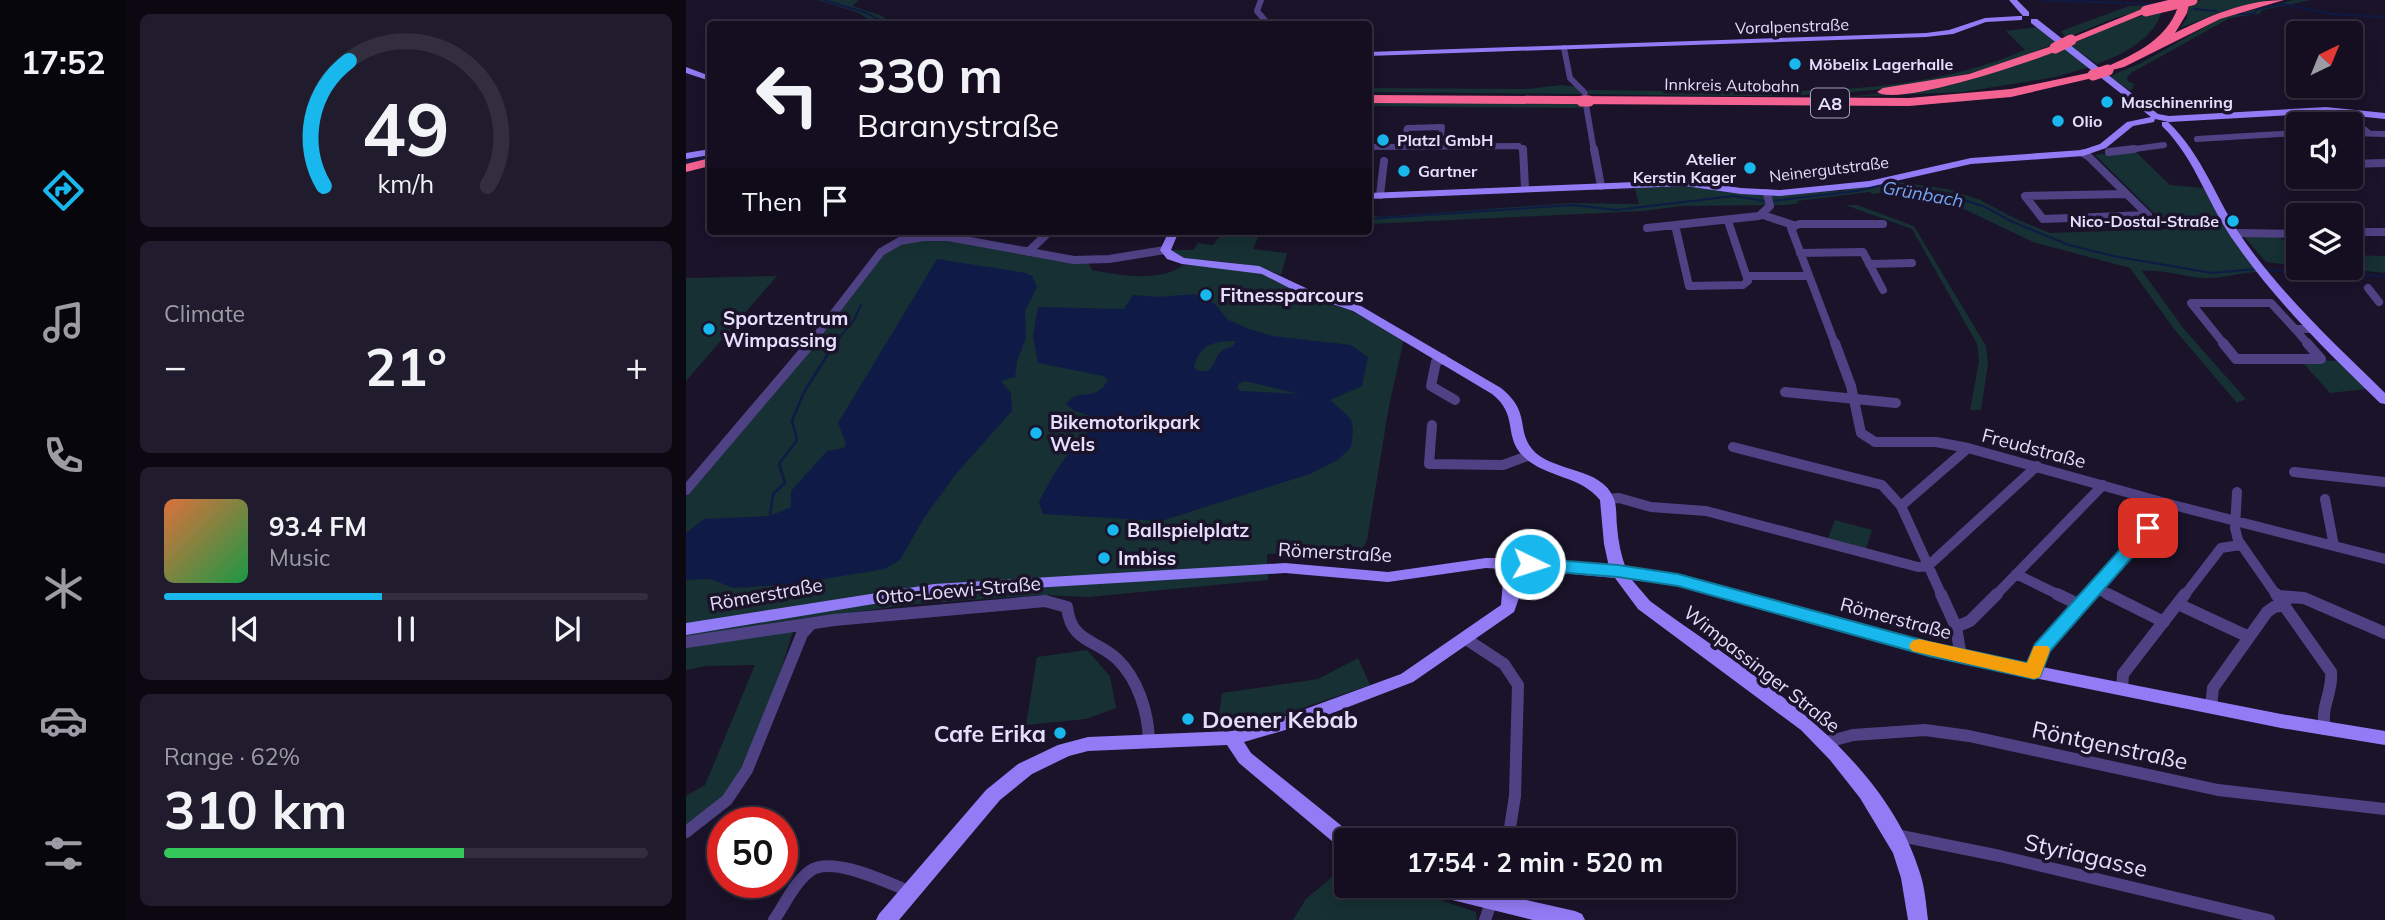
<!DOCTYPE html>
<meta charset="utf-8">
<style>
body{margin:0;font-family:Mulish,sans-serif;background:#211c2d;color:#f1f3f6;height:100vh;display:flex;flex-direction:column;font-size:26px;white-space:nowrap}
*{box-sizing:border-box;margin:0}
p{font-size:23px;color:#9d9ca5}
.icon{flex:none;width:38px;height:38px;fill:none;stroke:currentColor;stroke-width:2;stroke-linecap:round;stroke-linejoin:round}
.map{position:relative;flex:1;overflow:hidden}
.details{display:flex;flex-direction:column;gap:14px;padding:14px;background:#0b0812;width:560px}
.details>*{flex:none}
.top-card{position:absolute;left:21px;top:21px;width:665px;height:214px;border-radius:7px;box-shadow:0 4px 18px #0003,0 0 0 2px #332e3e;background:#140e20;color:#f1f3f6;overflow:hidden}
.needle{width:46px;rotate:43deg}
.tools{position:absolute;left:1600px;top:21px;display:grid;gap:14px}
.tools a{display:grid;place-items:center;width:77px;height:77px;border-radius:7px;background:#140e20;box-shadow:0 4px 18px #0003,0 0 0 2px #332e3e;font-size:35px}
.speed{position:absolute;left:21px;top:807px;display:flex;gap:14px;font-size:35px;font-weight:700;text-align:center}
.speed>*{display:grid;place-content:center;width:91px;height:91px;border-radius:50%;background:#140e20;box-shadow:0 4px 18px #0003,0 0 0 2px #332e3e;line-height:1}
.speed .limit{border:10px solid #d22;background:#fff;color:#111}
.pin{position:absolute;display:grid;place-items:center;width:60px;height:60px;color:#fff;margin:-30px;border-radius:14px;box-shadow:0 4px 10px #0006}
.me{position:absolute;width:77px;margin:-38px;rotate:94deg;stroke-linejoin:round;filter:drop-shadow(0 0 5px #0008)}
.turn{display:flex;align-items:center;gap:24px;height:147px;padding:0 35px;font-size:32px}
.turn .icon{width:91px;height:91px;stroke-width:2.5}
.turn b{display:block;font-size:49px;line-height:60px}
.then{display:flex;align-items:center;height:66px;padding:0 35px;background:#0003;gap:14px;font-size:26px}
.big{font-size:52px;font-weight:700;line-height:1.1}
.details .widget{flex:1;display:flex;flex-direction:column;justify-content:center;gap:10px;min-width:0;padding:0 24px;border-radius:10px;background:#211c2d}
.details .dial{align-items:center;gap:0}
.dial svg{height:182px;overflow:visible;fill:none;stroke:#332e3e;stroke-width:7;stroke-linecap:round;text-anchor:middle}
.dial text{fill:#f1f3f6;stroke:none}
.song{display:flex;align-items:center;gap:21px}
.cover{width:84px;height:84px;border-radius:10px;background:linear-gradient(135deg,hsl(20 70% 55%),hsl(140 70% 35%))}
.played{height:7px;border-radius:4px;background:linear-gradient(90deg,#18b8ee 45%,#332e3e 45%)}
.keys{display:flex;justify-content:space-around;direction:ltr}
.heat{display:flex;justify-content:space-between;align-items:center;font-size:38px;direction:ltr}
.charge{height:10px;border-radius:5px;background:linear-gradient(90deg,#34c759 62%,#332e3e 0)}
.trip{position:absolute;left:648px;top:828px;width:402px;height:70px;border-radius:7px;background:#140e20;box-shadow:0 4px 18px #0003,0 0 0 2px #332e3e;font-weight:700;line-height:70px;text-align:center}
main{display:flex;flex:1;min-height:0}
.tabs{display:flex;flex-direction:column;width:126px;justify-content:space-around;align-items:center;background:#08060d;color:#9d9ca5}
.tabs .icon{width:49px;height:49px}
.tabs .current{color:#18b8ee}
.tabs b{font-size:32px;color:#f1f3f6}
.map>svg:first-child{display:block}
.green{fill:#163033}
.water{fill:#0f1b46;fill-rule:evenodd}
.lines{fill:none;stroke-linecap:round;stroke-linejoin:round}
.stream-far1{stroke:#0f1b46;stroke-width:2}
.stream{stroke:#0f1b46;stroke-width:2.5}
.street-far3{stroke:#4e4285;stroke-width:6}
.street-far2{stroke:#4e4285;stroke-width:8}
.street-far1{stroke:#4e4285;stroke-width:10}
.street{stroke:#4e4285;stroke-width:12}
.secondary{fill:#927cf6;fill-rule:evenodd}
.highway{fill:#f46291;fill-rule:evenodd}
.highway-bridge{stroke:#f46291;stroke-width:11}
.route{fill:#18b8ee;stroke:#10789b;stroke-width:2}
.slow{fill:#f59e0b}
.poi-dot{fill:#18b8ee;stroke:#1a132a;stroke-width:2.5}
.labels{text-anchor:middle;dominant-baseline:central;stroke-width:7;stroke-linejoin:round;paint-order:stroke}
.far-street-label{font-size:16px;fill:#e6defd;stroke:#1a132a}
.far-poi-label{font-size:16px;font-weight:bold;fill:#e6defd;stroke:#1a132a;text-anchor:start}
.shield{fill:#1a132a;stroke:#a9a1be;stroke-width:2}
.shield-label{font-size:18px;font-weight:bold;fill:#e6defd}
.far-water-label{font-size:18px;font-style:italic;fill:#74a5f5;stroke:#1a132a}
.poi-label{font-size:19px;font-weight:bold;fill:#e6defd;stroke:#1a132a;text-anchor:start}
.street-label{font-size:19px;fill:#e6defd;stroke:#1a132a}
.near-poi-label{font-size:23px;font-weight:bold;fill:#e6defd;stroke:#1a132a;text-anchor:start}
.near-street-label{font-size:23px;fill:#e6defd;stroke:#1a132a}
</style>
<main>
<nav class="tabs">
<b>17:52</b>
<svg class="icon current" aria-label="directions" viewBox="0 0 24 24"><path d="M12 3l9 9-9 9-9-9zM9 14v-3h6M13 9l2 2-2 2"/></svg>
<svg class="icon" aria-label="music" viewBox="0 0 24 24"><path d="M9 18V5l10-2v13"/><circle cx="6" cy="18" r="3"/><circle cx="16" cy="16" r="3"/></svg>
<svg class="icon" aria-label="phone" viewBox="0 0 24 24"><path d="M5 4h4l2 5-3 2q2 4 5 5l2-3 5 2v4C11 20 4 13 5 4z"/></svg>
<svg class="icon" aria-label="climate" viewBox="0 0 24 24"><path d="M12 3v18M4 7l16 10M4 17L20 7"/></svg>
<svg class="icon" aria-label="car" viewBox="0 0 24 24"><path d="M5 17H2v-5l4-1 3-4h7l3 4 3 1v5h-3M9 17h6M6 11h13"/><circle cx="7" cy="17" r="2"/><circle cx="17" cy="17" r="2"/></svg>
<svg class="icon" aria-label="filters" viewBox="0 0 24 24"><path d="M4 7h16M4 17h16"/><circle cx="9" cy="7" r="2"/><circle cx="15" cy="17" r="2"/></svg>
</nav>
<section class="details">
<div class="widget dial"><svg viewBox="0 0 100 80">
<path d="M14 69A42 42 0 1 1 86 69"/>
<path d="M14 69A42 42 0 0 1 25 14" stroke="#18b8ee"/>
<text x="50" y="56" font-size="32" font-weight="700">49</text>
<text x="50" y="72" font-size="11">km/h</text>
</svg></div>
<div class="widget"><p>Climate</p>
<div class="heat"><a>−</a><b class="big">21°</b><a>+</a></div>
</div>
<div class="widget">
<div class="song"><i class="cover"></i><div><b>93.4 FM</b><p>Music</p></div></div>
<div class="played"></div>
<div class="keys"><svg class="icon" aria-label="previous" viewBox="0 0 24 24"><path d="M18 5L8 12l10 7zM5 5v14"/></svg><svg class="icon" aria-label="pause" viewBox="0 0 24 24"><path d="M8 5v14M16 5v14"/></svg><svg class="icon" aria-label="next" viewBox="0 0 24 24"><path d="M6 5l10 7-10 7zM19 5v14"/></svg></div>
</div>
<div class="widget"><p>Range · 62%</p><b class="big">310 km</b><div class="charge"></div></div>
</section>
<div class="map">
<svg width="1699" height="920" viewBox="0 0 1699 920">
<rect width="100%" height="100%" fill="#1a132a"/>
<path class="green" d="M 132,0 L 173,0 L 166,6 L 194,15 L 207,24 L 190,24 L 173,13 Z
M 1516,0 L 1584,0 L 1538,11 L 1494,28 L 1501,18 L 1503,3 Z
M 1607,0 L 1625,0 L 1577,10 L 1573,14 L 1544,18 L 1445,73 L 1441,77 L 1442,81 L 1450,85 L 1447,85 L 1447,89 L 1443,90 L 1424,76 L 1455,63 L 1535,18 Z
M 1473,5 L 1429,18 L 1380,38 L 1375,31 L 1443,6 Z
M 1476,10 C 1469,39 1437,54 1411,64 L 1382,45 L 1438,21 Z
M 1353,27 L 1372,42 C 1226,110 1059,95 903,94 L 902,90 C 950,91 998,91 1046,91 C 1146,92 1246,90 1339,50 L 1320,31 Z
M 1377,47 L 1403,67 L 1370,77 L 1277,92 L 1159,97 C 1237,90 1305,78 1377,47 Z
M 875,85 L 892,87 L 895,94 L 683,92 L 683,88 L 841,89 Z
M 683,102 L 896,104 L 897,108 L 683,106 Z
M 1449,151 L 1484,185 L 1517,188 L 1542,232 L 1573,272 C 1554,272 1537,279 1518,278 C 1497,277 1478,269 1456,271 L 1498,329 L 1560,399 L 1551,403 L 1488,329 L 1444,268 L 1347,242 L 1257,199 L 1234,197 L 1210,190 L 1188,194 L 1183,192 L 1111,201 L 1113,203 L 1101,205 L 996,206 L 957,211 L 683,224 L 682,214 L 693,217 L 885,203 L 953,204 L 948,186 L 999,185 L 1057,193 L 1155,191 L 1205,181 L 1261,189 L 1294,200 L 1330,219 L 1364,233 L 1484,229 L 1409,155 Z
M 1159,205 L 1171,205 L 1228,226 L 1300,346 L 1302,364 L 1295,410 L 1284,410 L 1293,361 L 1291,344 L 1226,229 Z
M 538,231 L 575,231 L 567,249 L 601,253 L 595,275 C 563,261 528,261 494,259 L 485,250 L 507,250 L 512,243 L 527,245 Z
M 1554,232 L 1588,232 L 1612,254 L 1612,266 L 1580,262 Z
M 239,237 L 402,262 L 406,270 C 432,275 475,283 497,265 L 555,268 L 575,272 L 612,293 L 656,306 L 718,339 L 703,406 L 681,540 L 668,564 L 608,553 L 581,554 L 582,580 L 403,597 L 354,595 L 232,604 L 111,619 C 95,667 68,772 31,804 C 22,812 10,819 0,826 L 0,796 L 19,785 L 69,665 L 20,666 L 0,670 L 0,496 L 58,428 L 198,252 L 212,243 Z
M 1664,255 L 1699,256 L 1699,273 L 1653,268 L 1664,268 Z
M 91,276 L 0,381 L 0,278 Z
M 1635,360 L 1651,361 L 1681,389 L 1644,393 L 1616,362 Z
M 1149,520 L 1186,530 L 1179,551 L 1141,541 Z
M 401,650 L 424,676 L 430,708 L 400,719 L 340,725 L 351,657 Z
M 672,658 L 684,685 L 573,723 L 531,730 L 536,693 L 632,679 Z
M 660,865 L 660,886 L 712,886 L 790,912 L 791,920 L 607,920 L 620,899 Z"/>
<path class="water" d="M 251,259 L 340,273 L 346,276 L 351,287 L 339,311 L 340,338 L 331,361 L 329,377 L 315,381 L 325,393 L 326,411 L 269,475 L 238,518 L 214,560 L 198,569 L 108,584 L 48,588 L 24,579 L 0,580 L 0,533 L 18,519 L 84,516 L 105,507 L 105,491 L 141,451 L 158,448 L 160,443 L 152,423 Z
M 509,294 L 529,304 L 542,320 L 563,329 L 586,336 L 665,345 L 682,357 L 676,386 L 644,400 L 665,419 L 667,430 L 665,447 L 652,460 L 624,474 L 475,521 L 357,514 L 353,502 L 368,474 L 384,451 L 386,445 L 403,431 L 406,420 L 403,416 L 389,411 L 380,404 C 394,386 409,404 422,380 L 417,376 L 352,363 L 347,336 L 352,307 L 438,309 L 447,295 L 471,297 ZM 550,341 L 547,346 C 526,352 534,360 522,371 L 513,371 L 508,368 C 513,344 528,341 550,341 ZM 559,381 L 614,394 L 555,391 L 551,388 L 553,383 Z"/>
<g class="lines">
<path class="stream-far1" d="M 138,0 L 181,13 L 200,24
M 1356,0 L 1465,4
M 1508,9 L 1531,11
M 1551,14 L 1567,14 L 1572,9 L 1597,4 L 1645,14 L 1699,17
M 0,162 L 24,157
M 1086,201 L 1171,191 L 1200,184 L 1255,192 L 1299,207 L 1327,222 L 1383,245 L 1427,256 L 1526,273 L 1570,269
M 682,219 L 887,205 L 930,210 L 1048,196 L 1079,201
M 1580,270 L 1699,276
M 148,344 L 168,320 L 175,305"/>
<path class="stream" d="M 84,516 L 87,494 L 99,483 L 93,464 L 111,440 L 106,421 L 118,392 L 149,343"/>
<path class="street-far3" d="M 575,0 L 571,11 L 582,24
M 878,48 L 884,78 L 899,93
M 900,105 L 908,151
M 1663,117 L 1683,133
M 1664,133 L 1699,134
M 1511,139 L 1612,133
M 682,147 L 833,146 L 837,151
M 717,147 L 721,128 L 756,127 L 754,147
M 1434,151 L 1478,145"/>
<path class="street-far2" d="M 837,149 L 839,188
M 908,149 L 915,186
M 1423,152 L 1448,149
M 1397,153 L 1402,156 L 1462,215 L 1357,219 L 1339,196 L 1440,194
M 1664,164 L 1699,163
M 694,195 L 698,161
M 1077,215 L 1107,225
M 989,225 L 1003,286 L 1057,285 L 1062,281 L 1042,221
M 961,228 L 1073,216 L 1084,206 L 1081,193
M 1664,232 L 1699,232
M 1548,233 L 1612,234
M 342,252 L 364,231
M 1114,253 L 1177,252 L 1197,290
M 1183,264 L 1226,263
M 1061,276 L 1123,276
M 1682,288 L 1693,302
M 1609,329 L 1627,329
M 1609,329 L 1622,344
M 124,344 L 195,252 L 214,241 L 237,237 L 262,237 L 388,260 L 423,259 L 479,250
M 1149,344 L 1105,228 L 1113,224 L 1197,224
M 1538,344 L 1505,303 L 1585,303 L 1609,329"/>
<path class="street-far1" d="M 1149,343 L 1165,386 L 1175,433 L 1189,442 L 1250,442 L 1282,448
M 1537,343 L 1550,359 L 1635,359 L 1621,343
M 757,359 L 750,362 L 745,386 L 769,400
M 1099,392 L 1210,403
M 746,425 L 743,464 L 817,465 L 844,455
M 1047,447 L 1196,485 L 1215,506
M 1608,472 L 1699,482
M 0,490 L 125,343
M 1551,492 L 1549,528 L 1552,540 L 1591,596
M 921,499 L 933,498 L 965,507 L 1020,511 L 1232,567 L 1242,566 L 1351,466
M 1639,499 L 1648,546
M 1330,574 L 1375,596
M 1410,588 L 1425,596
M 1256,596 L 1215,506 L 1282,448 L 1483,504 L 1699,559
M 1309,596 L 1417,485
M 1403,596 L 1483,504
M 1498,596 L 1535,548 L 1554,545"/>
<path class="street" d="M 1255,594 L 1270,627 L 1275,657
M 1371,594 L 1394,605
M 1422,594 L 1478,622
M 1590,594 L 1645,672 C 1647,693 1634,706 1639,729
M 1592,596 L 1618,598 L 1699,633
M 1492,604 L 1563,637
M 1270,627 L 1284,621 L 1311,594
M 780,639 L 818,664 L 832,685 L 829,796 L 822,840
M 0,642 L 148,620 L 359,601 L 381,607 C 385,643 410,639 431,659 C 452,679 462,712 463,740
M 1347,672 L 1356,649 L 1404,594
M 1436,689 L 1437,674 L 1499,594
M 1525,707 L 1527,688 L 1581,612 L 1588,607 L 1599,605
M 1141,742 L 1167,735 L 1239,730 L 1283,736 L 1532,790 L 1699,809
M 0,832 L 41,800 L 61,770 L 116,634 L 125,624
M 1205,834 L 1314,856 L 1583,920
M 88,920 C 99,904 108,883 124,871 C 146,855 202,883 225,892
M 799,920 L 811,886"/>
<path class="secondary" d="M 1323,0 L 1331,0 L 1343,12 L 1343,16 L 1337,16 Z
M 1333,16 L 1336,16 L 1336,20 L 1300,22 L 1267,34 L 1240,37 L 682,56 L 682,52 L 1240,33 L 1263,30 L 1299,18 Z
M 1345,19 L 1351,19 L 1472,114 L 1483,116 L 1640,107 L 1699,113 L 1699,119 L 1640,113 L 1483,122 L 1469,119 L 1468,122 L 1447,126 L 1420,148 L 1397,156 L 1285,164 L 1183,187 L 1094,196 L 1055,194 L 999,186 L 682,199 L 682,193 L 999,180 L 1055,188 L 1094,190 L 1183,181 L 1285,158 L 1396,150 L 1414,144 L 1441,122 L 1465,117 L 1345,23 Z
M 0,67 L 24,76 L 24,81 L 0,73 Z
M 1476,122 L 1482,122 C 1517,155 1530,200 1557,239 C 1597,296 1649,344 1699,393 L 1699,404 L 1694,403 C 1643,353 1591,303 1550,244 C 1522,206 1510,159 1476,126 Z
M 24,149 L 24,155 L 0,159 L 0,153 Z
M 483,231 L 493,231 L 485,250 L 498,258 L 573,266 L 622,289 L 675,306 L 815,388 C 845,412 830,429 846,449 C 866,473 916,466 928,499 C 931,507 930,518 931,526 C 932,541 935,555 940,569 L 992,575 L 1275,651 L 1595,714 L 1699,731 L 1699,745 L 1595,728 L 1275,663 L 992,585 L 946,580 L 964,601 C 1062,673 1196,749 1234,873 C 1239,888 1240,904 1242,920 L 1222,920 L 1215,878 L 1207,853 L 1174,798 L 1144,760 L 1115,730 L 952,609 L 929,578 L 834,569 L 833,598 L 828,612 L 727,682 L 613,726 L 558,742 L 565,753 L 667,835 L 669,840 L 660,840 L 660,849 L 653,847 L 553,763 L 541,745 L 402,751 L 383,756 L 346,774 L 314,800 L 213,920 L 190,920 L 193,914 L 300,790 L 332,764 L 372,745 L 402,737 L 546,731 L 603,715 L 715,674 L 815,605 L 818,569 L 800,568 L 702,582 L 599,573 L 248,594 L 0,635 L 0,623 L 248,584 L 599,563 L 702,572 L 800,558 L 826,558 L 923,567 L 918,544 L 914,500 C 894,475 859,478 837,456 C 817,436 833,415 806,394 L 667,311 L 609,291 L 576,274 L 496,264 L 481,259 L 474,250 Z
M 736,886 L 777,886 L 889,911 L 896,914 L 899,920 L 847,920 L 746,895 L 739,892 Z"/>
<path class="highway" d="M 1494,0 L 1504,0 L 1501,13 L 1489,33 C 1523,16 1559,0 1598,0 L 1534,19 L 1438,67 L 1418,72 L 1418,68 C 1451,53 1485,38 1494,0 Z
M 1456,9 L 1465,11 L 1389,42 L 1380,40 Z
M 1369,45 L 1375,48 L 1373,50 C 1346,62 1211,107 1191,92 L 1197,88 L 1283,74 Z
M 1407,72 L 1411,73 L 1411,77 L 1325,97 L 1223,106 L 682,103 L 682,95 L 1223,98 L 1325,89 Z
M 24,158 L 24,166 L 0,172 L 0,164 Z"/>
<path class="highway-bridge" d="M 1460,11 L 1506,0
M 1369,48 L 1385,40
M 1407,75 L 1422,70
M 896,101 L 903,101"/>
</g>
<path class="route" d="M 1462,523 L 1468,525 L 1471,528 L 1468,532 L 1364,651 L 1354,677 L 1348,679 L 1243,656 L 992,586 L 932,577 L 844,570 L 835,564 L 844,558 L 932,565 L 992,574 L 1243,642 L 1341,663 L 1349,644 L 1456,525 Z"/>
<path class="slow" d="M 1233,639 L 1341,663 L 1348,646 L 1362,646 L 1364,650 L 1354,677 L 1348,679 L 1226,651 L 1223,646 L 1226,641 Z"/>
<g class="poi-dot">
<circle cx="1109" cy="64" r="7"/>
<circle cx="1421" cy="102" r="7"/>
<circle cx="1372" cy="121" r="7"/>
<circle cx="697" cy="140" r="7"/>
<circle cx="1064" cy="168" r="7"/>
<circle cx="718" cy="171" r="7"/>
<circle cx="1547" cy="221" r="7"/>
<circle cx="520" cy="295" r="7"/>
<circle cx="23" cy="329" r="7"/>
<circle cx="350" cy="433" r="7"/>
<circle cx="427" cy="530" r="7"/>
<circle cx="418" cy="558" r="7"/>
<circle cx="502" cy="719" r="7"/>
<circle cx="374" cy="733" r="7"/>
</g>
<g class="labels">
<g class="far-street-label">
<text transform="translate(1106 26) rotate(-2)">Voralpenstraße</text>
<text transform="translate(1046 85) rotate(1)">Innkreis Autobahn</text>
<text transform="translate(1143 169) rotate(-7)">Neinergutstraße</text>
</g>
<g class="far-poi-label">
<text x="1123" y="64">Möbelix Lagerhalle</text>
<text x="1435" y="102">Maschinenring</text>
<text x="1386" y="121">Olio</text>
<text x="711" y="140">Platzl GmbH</text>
<text x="1050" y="159" text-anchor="end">Atelier<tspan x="1050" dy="18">Kerstin Kager</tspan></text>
<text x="732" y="171">Gartner</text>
<text x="1533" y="221" text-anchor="end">Nico-Dostal-Straße</text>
</g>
<rect class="shield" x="1125" y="88.5" width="38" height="29" rx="5"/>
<g class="shield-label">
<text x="1144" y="103">A8</text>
</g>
<g class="far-water-label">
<text transform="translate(1237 194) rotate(10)">Grünbach</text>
</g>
<g class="poi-label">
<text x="534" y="295">Fitnessparcours</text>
<text x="37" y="318">Sportzentrum<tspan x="37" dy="22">Wimpassing</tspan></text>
<text x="364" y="422">Bikemotorikpark<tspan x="364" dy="22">Wels</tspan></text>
<text x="441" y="530">Ballspielplatz</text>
<text x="432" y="558">Imbiss</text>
</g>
<g class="street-label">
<text transform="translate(1348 448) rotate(15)">Freudstraße</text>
<text transform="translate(649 552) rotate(3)">Römerstraße</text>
<text transform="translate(272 590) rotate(-5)">Otto-Loewi-Straße</text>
<text transform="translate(80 594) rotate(-10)">Römerstraße</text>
<text transform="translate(1210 618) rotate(15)">Römerstraße</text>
<text transform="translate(1076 669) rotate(38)">Wimpassinger Straße</text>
</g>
<g class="near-poi-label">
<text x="516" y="719">Doener Kebab</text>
<text x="360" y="733" text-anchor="end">Cafe Erika</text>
</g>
<g class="near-street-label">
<text transform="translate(1424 745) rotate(12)">Röntgenstraße</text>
<text transform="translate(1400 855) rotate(13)">Styriagasse</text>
</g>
</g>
</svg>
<div class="tools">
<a><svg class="needle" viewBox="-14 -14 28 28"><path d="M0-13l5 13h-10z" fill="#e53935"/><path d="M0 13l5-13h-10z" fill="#9d9ca5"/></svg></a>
<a><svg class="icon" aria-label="sound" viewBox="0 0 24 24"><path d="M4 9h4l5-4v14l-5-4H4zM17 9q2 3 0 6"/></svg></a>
<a><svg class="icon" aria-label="layers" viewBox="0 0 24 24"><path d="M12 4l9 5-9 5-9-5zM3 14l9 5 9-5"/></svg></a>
</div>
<div class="speed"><div class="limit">50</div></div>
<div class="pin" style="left:1462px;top:528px;background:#d93025"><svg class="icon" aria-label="arrive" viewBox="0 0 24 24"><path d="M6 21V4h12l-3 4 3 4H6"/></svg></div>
<svg class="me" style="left:844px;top:564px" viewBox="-20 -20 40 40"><circle r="17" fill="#18b8ee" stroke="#fff" stroke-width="3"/><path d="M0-11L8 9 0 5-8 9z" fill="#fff"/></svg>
<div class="trip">17:54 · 2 min · 520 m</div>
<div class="top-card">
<div class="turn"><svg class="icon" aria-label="left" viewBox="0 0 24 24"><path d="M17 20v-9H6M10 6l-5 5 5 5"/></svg><div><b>330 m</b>Baranystraße</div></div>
<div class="then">Then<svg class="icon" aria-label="arrive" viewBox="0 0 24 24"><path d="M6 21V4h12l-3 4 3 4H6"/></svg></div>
</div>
</div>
</main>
